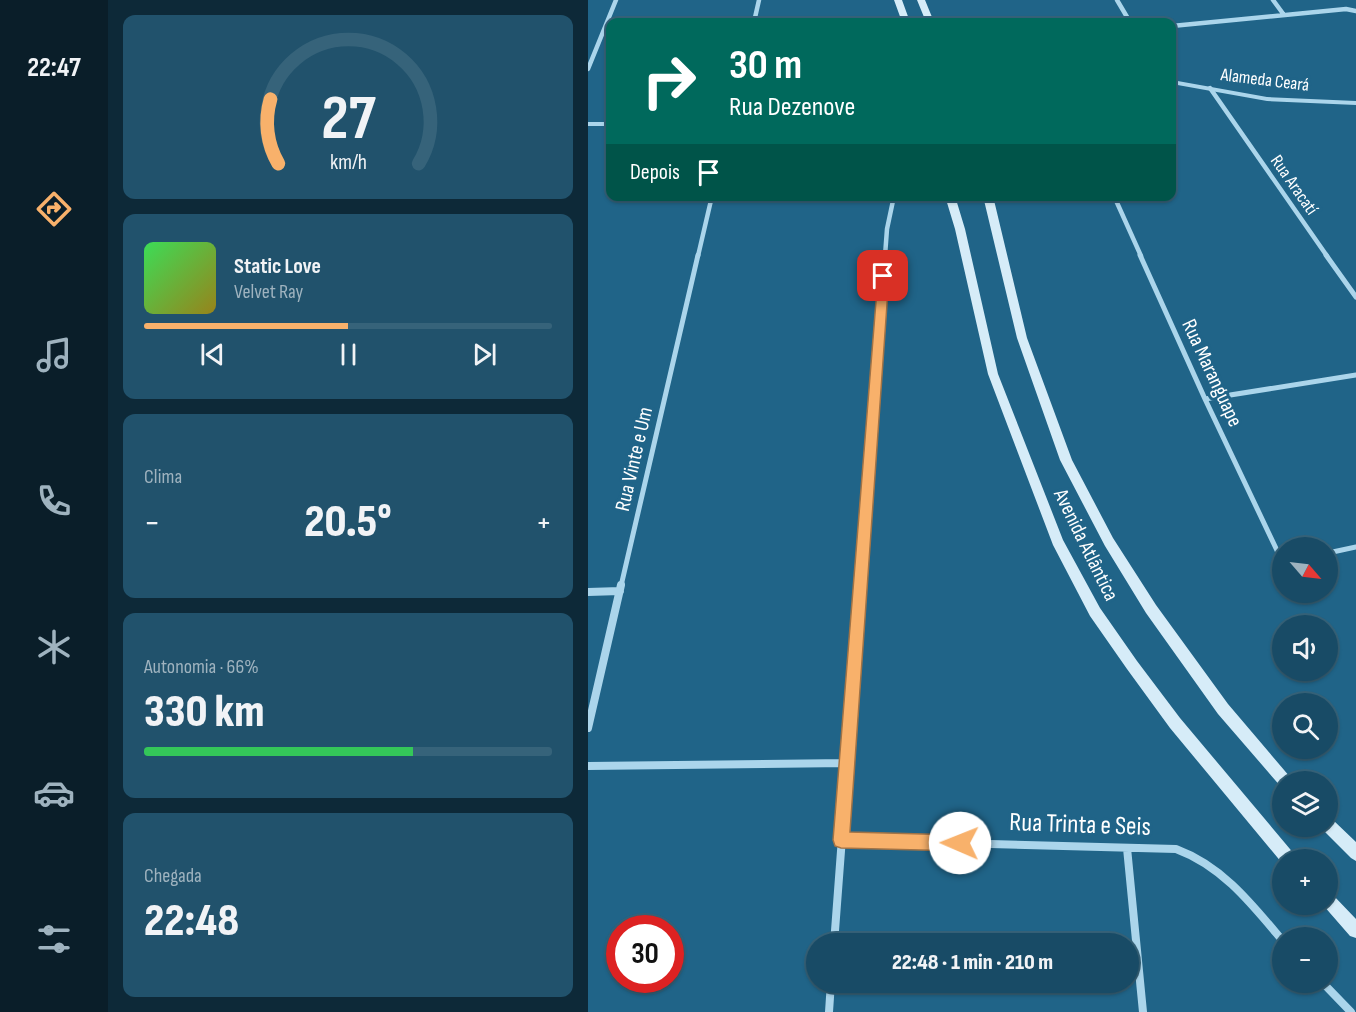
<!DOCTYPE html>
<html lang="pt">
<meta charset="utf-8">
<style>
body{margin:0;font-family:"Sofia Sans Condensed",sans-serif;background:#21526c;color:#f1f3f6;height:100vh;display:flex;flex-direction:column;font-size:22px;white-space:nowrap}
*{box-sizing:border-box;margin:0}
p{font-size:20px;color:#9fb3bf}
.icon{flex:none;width:33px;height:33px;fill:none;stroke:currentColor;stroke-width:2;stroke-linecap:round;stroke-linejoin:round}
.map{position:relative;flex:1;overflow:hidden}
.sheet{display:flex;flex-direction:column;gap:15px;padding:15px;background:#0d2938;width:480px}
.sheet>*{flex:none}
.hud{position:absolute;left:18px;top:18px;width:570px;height:183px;border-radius:12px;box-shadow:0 2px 4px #0004,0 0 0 2px #36637a;background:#00695c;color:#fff;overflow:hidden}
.needle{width:39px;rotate:118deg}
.controls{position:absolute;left:684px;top:537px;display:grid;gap:12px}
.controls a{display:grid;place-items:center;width:66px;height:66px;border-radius:50%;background:#184b66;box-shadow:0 2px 4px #0004,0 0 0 2px #36637a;font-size:30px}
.speed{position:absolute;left:18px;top:915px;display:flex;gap:12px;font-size:30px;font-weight:700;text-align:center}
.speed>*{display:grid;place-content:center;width:78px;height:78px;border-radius:50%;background:#184b66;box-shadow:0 2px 4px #0004,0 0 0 2px #36637a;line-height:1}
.speed .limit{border:9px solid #d22;background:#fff;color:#111}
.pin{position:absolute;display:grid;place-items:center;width:51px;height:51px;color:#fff;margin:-26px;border-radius:12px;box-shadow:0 3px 9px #0006}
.me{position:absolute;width:66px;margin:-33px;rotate:271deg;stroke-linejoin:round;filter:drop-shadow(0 0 4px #0008)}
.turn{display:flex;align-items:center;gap:21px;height:126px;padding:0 24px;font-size:27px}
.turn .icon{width:78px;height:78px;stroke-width:2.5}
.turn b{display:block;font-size:42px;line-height:51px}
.then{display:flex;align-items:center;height:57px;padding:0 24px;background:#0003;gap:12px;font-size:22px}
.big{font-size:45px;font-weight:800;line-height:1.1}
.sheet .tile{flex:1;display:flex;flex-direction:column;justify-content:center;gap:9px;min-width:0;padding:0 21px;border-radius:12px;background:#21526c}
.sheet .dial{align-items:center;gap:0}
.dial svg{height:156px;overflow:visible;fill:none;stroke:#36637a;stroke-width:7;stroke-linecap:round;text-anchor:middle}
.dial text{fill:#f1f3f6;stroke:none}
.song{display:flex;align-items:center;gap:18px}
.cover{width:72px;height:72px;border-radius:9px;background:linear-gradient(135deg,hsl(130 70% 55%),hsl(50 70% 35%))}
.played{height:6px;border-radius:3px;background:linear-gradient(90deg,#f8b16b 50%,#36637a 50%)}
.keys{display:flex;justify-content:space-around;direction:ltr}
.heat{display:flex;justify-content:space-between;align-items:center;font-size:33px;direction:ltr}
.charge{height:9px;border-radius:4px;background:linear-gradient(90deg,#34c759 66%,#36637a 0)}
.trip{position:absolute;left:218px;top:933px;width:333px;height:60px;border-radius:30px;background:#184b66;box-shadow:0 2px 4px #0004,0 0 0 2px #36637a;font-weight:800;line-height:60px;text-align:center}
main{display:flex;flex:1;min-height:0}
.dock{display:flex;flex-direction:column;width:108px;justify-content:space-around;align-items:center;background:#0a1e29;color:#9fb3bf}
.dock .icon{width:42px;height:42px}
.dock .selected{color:#f8b16b}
.dock b{font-size:27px;color:#f1f3f6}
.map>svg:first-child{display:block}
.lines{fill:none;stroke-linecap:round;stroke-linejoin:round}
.minor-far2{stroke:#abd5eb;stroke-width:4.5}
.minor-far1{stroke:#abd5eb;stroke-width:5}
.minor{stroke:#abd5eb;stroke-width:8}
.tertiary{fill:#abd5eb;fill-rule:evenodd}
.secondary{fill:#d6ecf8;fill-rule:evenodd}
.route{fill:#f8b16b;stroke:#a17346;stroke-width:1.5}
.labels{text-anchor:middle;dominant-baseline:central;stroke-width:6;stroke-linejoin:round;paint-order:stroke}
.far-street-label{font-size:18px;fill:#fff;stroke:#206488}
.street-label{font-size:21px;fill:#fff;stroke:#206488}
.near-street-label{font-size:26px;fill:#fff;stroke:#206488}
</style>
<main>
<nav class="dock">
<b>22:47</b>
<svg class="icon selected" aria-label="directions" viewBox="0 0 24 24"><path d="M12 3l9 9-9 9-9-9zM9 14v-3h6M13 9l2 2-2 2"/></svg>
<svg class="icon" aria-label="music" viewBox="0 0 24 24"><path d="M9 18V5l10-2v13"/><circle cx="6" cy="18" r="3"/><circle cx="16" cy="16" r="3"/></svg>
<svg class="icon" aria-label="phone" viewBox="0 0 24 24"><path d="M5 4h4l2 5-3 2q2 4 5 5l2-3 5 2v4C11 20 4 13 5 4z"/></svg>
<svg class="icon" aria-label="climate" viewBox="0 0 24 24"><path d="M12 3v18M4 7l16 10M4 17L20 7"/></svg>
<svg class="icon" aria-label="car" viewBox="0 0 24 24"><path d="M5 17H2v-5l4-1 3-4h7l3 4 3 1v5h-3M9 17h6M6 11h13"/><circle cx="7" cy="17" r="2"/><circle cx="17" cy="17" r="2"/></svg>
<svg class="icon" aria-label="filters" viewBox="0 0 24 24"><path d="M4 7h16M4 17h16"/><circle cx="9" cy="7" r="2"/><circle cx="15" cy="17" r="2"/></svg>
</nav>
<section class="sheet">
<div class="tile dial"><svg viewBox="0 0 100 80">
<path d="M14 69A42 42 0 1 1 86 69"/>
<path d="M14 69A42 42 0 0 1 10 36" stroke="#f8b16b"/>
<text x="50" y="56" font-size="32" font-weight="700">27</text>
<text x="50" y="72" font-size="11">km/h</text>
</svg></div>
<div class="tile">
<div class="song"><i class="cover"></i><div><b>Static Love</b><p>Velvet Ray</p></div></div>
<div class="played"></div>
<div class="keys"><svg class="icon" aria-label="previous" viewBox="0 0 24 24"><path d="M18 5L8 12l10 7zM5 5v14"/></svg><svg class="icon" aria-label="pause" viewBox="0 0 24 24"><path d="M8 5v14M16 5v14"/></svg><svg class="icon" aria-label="next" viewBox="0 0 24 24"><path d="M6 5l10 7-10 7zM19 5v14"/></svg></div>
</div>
<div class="tile"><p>Clima</p>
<div class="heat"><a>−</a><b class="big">20.5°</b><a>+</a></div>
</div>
<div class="tile"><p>Autonomia · 66%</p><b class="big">330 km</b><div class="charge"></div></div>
<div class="tile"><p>Chegada</p><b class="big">22:48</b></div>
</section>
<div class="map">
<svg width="768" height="1012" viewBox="0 0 768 1012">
<rect width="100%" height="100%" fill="#206488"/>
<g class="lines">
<path class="minor-far2" d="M 529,0 L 542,22
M 685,0 L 696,15
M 166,22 L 171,0
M 584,26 L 758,9 L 768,11
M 0,69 L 28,0
M 622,88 L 739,256
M 526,196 L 553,256
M 110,256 L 124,196
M 297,256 L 299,229 L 306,196"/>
<path class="minor-far1" d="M 552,255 L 617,399 L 694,561
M 738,255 L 768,297
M 617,399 L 768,375
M 740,553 L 768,547
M 33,586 L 110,255
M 273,586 L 297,255"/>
<path class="minor" d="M 0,592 L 32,591
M 0,728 L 33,585
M 0,766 L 259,763
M 253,840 L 588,849 C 634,866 663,903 694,940
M 539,848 L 555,1012
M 246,944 L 273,585
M 734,982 L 763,1012
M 241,1012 L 243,982"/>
<path class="tertiary" d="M 584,80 L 679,97 L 768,101 L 768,105 L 679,101 L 584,84 Z
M 0,122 L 22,122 L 22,126 L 0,126 Z"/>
<path class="secondary" d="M 306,0 L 314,0 L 322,22 L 314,22 Z
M 329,0 L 337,0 L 346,22 L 338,22 Z
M 357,196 L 367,196 L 377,229 L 410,374 L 475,540 L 512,608 L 549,661 L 592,718 L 707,855 L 709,860 L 694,860 L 694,863 L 582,728 L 539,669 L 502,616 L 465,545 L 400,374 L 367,229 Z
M 395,196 L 405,196 L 439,338 L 484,460 L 525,538 L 568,605 L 640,704 L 702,777 L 704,782 L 694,782 L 694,788 L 630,714 L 558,613 L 517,546 L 472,460 L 429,338 Z
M 740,818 L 745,820 L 768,842 L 768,861 L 763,858 L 735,830 L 733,826 L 740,826 Z
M 740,892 L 745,895 L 768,919 L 768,938 L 762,936 L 735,905 L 740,904 Z"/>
</g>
<path class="route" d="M 295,272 L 301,276 L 262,832 L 372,835 L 378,837 L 381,843 L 378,849 L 372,851 L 253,848 L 247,846 L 245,840 L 290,276 Z"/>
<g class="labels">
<g class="far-street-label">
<text transform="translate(677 80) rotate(7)">Alameda Ceará</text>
<text transform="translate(706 185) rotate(55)">Rua Aracatí</text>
</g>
<g class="street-label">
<text transform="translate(624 373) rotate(65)">Rua Maranguape</text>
<text transform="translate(46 459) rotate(-77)">Rua Vinte e Um</text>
<text transform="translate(498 545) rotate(64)">Avenida Atlântica</text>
</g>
<g class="near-street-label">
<text transform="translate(492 825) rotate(2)">Rua Trinta e Seis</text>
</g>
</g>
</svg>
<div class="controls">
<a><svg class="needle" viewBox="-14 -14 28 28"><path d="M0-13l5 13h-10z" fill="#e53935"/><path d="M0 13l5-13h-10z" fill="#9fb3bf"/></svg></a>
<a><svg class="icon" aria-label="sound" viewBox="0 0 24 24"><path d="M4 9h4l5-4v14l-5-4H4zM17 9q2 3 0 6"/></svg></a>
<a><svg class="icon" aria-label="search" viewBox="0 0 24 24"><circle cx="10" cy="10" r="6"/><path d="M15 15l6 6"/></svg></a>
<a><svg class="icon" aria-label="layers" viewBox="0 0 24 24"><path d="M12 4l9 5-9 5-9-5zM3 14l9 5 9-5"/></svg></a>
<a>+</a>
<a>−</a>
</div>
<div class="speed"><div class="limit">30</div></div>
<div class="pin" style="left:295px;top:276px;background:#d93025"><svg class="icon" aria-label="arrive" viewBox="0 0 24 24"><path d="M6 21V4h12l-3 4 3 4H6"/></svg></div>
<svg class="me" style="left:372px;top:843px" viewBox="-20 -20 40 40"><circle r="19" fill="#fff"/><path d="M0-13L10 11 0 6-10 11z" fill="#f8b16b"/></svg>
<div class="trip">22:48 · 1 min · 210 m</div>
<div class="hud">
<div class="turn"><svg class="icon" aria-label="right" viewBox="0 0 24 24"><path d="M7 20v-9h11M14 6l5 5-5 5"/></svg><div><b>30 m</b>Rua Dezenove</div></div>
<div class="then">Depois<svg class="icon" aria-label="arrive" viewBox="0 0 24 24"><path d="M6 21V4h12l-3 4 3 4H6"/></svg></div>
</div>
</div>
</main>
